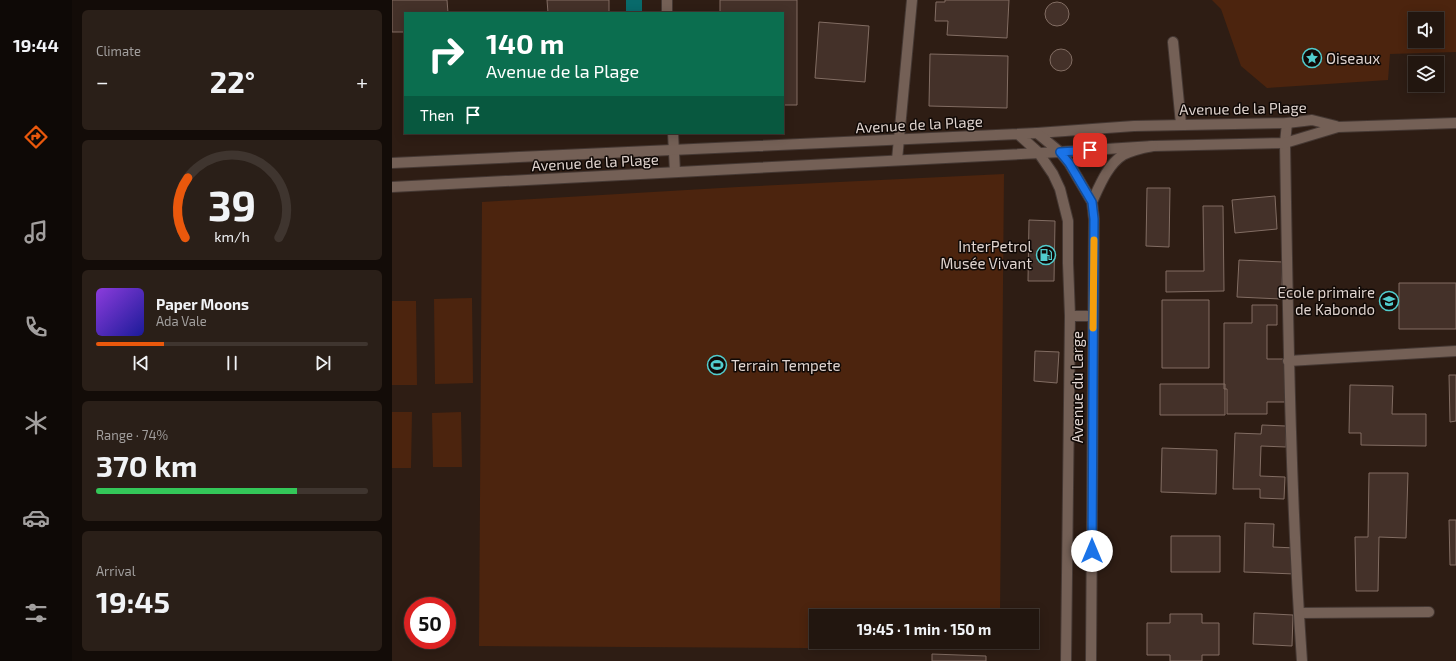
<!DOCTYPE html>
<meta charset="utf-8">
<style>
body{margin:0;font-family:"Exo 2",sans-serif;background:#2a1f18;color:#f1f3f6;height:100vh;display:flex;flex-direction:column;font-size:15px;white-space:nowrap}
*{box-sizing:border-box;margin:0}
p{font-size:13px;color:#a29f9e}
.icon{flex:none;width:22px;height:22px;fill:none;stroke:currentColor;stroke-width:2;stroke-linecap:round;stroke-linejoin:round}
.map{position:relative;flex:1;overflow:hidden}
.side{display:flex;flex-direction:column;gap:10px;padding:10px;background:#130c08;width:320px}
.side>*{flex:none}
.guide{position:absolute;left:12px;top:12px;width:380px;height:122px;border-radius:0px;box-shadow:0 2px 10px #0003,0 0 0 1px #3f352f;background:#0b6e4f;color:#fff;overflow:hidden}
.controls{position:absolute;left:1016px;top:12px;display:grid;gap:8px}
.controls a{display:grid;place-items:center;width:36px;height:36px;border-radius:0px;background:#22160f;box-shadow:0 2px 10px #0003,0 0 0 1px #3f352f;font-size:20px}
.speed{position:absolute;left:12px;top:597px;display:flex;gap:8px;font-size:20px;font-weight:700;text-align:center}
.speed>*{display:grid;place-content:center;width:52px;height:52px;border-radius:50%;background:#22160f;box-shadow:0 2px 10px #0003,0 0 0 1px #3f352f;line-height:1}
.speed .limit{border:6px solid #d22;background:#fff;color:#111}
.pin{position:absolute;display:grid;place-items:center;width:34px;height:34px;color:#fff;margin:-17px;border-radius:8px;box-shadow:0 2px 6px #0006}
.me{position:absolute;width:44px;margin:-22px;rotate:0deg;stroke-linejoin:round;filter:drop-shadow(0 0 3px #0008)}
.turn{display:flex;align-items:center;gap:14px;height:84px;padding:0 16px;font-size:18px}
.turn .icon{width:52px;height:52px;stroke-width:2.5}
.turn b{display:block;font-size:28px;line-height:34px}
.then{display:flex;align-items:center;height:38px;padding:0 16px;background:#0003;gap:8px;font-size:15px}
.big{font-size:30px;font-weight:700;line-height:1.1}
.side .card{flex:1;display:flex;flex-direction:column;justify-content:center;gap:6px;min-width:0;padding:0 14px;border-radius:6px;background:#2a1f18}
.side .dial{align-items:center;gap:0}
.dial svg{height:104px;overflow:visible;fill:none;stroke:#3f352f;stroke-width:7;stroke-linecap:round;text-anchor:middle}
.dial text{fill:#f1f3f6;stroke:none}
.song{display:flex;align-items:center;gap:12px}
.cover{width:48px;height:48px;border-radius:6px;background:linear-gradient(135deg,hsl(270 70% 55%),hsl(240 70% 35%))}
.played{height:4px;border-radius:2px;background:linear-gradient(90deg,#ea580c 25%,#3f352f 25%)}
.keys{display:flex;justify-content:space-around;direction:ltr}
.heat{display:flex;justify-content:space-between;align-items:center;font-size:22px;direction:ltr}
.charge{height:6px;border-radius:3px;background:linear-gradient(90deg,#34c759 74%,#3f352f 0)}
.trip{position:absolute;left:417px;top:609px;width:230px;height:40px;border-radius:0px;background:#22160f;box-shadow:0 2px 10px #0003,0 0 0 1px #3f352f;font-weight:700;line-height:40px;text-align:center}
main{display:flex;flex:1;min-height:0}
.tabs{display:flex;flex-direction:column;width:72px;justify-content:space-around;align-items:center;background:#0e0906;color:#a29f9e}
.tabs .icon{width:28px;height:28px}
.tabs .selected{color:#ea580c}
.tabs b{font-size:18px;color:#f1f3f6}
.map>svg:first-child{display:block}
.green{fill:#4c240e;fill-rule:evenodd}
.water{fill:#086a6b}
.building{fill:#443129;stroke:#826d63}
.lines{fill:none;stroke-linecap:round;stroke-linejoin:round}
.service-casing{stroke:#453833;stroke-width:12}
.minor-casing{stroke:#453833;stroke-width:12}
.tertiary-casing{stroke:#453833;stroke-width:12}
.secondary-casing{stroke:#453833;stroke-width:12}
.service{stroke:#746056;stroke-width:10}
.minor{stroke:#746056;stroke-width:10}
.tertiary{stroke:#746056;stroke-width:10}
.secondary{stroke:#746056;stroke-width:10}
.route-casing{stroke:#114b97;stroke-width:10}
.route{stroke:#1a73e8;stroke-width:7}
.slow{stroke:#f59e0b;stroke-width:7}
.labels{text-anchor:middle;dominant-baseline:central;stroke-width:3;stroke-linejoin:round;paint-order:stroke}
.poi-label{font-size:15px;fill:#dfd3ce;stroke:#100906;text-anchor:start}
.street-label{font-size:15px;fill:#dfd3ce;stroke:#100906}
</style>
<main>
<nav class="tabs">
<b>19:44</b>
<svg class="icon selected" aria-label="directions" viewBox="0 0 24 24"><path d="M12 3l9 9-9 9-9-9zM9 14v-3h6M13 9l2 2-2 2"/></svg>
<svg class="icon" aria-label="music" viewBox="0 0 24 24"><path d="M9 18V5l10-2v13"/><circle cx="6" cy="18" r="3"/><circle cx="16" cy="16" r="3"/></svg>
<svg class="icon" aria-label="phone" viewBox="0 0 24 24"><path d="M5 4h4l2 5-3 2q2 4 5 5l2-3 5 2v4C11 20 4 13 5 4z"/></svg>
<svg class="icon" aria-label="climate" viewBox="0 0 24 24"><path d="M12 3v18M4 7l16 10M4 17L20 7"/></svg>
<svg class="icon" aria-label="car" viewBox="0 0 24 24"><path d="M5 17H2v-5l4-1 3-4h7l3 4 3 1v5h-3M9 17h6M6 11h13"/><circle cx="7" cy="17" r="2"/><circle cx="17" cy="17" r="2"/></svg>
<svg class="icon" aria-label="filters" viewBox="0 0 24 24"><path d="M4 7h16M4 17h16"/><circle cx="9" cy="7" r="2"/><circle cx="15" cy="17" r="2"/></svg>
</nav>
<section class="side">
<div class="card"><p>Climate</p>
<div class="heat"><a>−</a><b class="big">22°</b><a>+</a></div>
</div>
<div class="card dial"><svg viewBox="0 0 100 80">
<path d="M14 69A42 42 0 1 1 86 69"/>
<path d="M14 69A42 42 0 0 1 16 23" stroke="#ea580c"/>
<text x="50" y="56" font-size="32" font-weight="700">39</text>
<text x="50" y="72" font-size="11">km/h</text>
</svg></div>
<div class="card">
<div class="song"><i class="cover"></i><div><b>Paper Moons</b><p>Ada Vale</p></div></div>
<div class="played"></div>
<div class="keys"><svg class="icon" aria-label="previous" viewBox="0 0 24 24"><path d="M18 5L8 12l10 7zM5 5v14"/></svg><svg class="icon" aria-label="pause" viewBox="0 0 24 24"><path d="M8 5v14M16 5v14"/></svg><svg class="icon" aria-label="next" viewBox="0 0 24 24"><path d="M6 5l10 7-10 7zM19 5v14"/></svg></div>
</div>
<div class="card"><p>Range · 74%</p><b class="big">370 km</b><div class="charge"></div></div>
<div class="card"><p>Arrival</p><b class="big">19:45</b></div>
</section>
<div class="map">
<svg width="1064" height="661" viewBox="0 0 1064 661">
<rect width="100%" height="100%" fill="#2e1d14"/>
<path class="green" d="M 820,0 L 1064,0 L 1064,52 L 998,54 L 996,80 L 875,88 L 849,66 L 829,9 ZM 1023,19 L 1045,19 L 1045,41 L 1023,41 Z
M 612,174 L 608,616 L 424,616 L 424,642 L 608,642 L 608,649 L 87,646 L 90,202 L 346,187 Z
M 80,298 L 81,383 L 43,384 L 42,299 Z
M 0,301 L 24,301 L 25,385 L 0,385 Z
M 0,412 L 20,412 L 19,468 L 0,468 Z
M 69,412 L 70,467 L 41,467 L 40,413 Z"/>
<path class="water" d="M 234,0 L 250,0 L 250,13 L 234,13 Z"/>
<path class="building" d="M 0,0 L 55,0 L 56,13 L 13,13 L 13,32 L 0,32 Z
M 155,0 L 217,0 L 217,13 L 156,13 Z
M 328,0 L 405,0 L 405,105 L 391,105 L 391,13 L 328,13 Z
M 553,0 L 617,0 L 615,38 L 555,35 L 556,21 L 543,21 L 544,2 L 553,2 Z
M653 14a12 12 0 1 1 24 0a12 12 0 1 1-24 0Z
M 427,22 L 477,26 L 473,82 L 423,78 Z
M658 60a11 11 0 1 1 22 0a11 11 0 1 1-22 0Z
M 538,54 L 616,56 L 615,108 L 537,106 Z
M 755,188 L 778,188 L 777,247 L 754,246 Z
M 883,196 L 885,229 L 843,233 L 840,200 Z
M 811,206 L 831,206 L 832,291 L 774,292 L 774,271 L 812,271 Z
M 637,220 L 663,221 L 662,281 L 636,281 Z
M 847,260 L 891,262 L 889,299 L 845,297 Z
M 1007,283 L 1064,283 L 1064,329 L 1007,329 Z
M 770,300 L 817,300 L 817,368 L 770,368 Z
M 860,305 L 885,305 L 885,325 L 875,325 L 875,359 L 894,359 L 894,402 L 875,402 L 875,414 L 835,414 L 835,389 L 832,389 L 832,323 L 860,323 Z
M 643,351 L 667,352 L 665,383 L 642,381 Z
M 1057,375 L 1064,375 L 1064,421 L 1058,422 Z
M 768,384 L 833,384 L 833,415 L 768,415 Z
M 958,385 L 1001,386 L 1000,414 L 1034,414 L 1034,446 L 969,445 L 969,433 L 957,433 Z
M 870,425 L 894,426 L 894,447 L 869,446 L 868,476 L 893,477 L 892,499 L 868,498 L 868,489 L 841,489 L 843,433 L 869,434 Z
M 770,448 L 825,450 L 824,494 L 769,492 Z
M 977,473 L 1016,473 L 1014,538 L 987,537 L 986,591 L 964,591 L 963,537 L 976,537 Z
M 1057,520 L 1064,520 L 1064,565 L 1058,565 Z
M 853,523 L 882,524 L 881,547 L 904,548 L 903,574 L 852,572 Z
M 779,536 L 828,536 L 828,572 L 779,572 Z
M 862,613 L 901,615 L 900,646 L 861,644 Z
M 778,614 L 810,614 L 810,623 L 827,623 L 827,655 L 810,655 L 810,661 L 778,661 L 778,655 L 755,655 L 755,623 L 778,623 Z
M 540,654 L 594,656 L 594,661 L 540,661 Z"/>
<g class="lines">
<g class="service-casing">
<path id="service" d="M 781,42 L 789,124
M 907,613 L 1037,612"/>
</g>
<g class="minor-casing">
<path id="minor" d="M 275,0 L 275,13
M 895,123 L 893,143 C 896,315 898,489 910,661
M 281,133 L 283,172
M 896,361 L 1064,351"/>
</g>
<g class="tertiary-casing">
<path id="tertiary" d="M 645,133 L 742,126 L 895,123 L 920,120 L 944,126
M 668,152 L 761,146 L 893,143 L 946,127 L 1064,123
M 505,160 L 520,0"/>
</g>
<g class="secondary-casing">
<path id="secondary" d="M 626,134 L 646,152 L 661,174 L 668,189 L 676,221 L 676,263 L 678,316 L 674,661
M 0,163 L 645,133 L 668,152 L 677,163 L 700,202 L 702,219 L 699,661
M 0,187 L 668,152
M 700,202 C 707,187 716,164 731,155 C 740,150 750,148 761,146
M 678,316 L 701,316"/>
</g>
<use href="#service" class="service"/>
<use href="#minor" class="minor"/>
<use href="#tertiary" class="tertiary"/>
<use href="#secondary" class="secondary"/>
</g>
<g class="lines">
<g class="route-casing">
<path id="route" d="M 698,150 L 668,152 L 677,163 L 700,202 L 702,219 L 700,551"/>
</g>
<use href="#route" class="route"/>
<path class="slow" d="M 701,328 L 702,240"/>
</g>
<defs>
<g id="sight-ring" transform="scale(1)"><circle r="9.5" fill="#100906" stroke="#52cdce" stroke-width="1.5"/><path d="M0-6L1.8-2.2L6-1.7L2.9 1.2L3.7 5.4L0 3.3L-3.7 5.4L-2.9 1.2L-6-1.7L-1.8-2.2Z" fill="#52cdce"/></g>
<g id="fuel-ring" transform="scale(1)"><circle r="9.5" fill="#100906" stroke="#52cdce" stroke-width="1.5"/><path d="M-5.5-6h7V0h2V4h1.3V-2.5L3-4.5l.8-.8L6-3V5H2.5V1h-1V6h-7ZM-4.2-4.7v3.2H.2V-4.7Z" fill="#52cdce"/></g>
<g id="school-ring" transform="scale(1)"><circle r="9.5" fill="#100906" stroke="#52cdce" stroke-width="1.5"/><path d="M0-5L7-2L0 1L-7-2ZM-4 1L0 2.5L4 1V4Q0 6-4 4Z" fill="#52cdce"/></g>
<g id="stadium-ring" transform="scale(1)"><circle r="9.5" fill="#100906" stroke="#52cdce" stroke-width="1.5"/><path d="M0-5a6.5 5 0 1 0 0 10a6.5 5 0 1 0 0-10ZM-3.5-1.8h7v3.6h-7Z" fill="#52cdce"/></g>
</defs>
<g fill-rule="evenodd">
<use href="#sight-ring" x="920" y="58"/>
<use href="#fuel-ring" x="654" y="255"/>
<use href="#school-ring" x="997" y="301"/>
<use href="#stadium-ring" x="325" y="365"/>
</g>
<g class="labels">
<g class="poi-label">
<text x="934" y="58">Oiseaux</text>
<text x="640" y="246" text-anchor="end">InterPetrol<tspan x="640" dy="17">Musée Vivant</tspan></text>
<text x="983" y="292" text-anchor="end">Ecole primaire<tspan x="983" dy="17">de Kabondo</tspan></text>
<text x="339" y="365">Terrain Tempete</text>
</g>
<g class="street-label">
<text transform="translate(851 108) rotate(-1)">Avenue de la Plage</text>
<text transform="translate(527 124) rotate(-3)">Avenue de la Plage</text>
<text transform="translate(203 162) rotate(-3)">Avenue de la Plage</text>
<text transform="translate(685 387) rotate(-90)">Avenue du Large</text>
</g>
</g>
</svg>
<div class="controls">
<a><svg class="icon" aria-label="sound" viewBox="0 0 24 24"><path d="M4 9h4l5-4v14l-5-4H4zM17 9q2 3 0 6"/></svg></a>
<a><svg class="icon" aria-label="layers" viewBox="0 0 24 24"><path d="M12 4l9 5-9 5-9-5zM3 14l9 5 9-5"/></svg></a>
</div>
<div class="speed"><div class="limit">50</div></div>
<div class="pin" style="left:698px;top:150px;background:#d93025"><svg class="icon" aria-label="arrive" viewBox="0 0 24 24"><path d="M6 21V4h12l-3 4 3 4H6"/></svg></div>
<svg class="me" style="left:700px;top:551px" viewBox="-20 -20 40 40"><circle r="19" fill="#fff"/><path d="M0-13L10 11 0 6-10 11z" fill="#1a73e8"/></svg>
<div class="trip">19:45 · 1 min · 150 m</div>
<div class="guide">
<div class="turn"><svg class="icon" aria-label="right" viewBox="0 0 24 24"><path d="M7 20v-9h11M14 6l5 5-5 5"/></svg><div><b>140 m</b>Avenue de la Plage</div></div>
<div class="then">Then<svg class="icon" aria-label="arrive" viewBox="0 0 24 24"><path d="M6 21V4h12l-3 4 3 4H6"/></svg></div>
</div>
</div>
</main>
